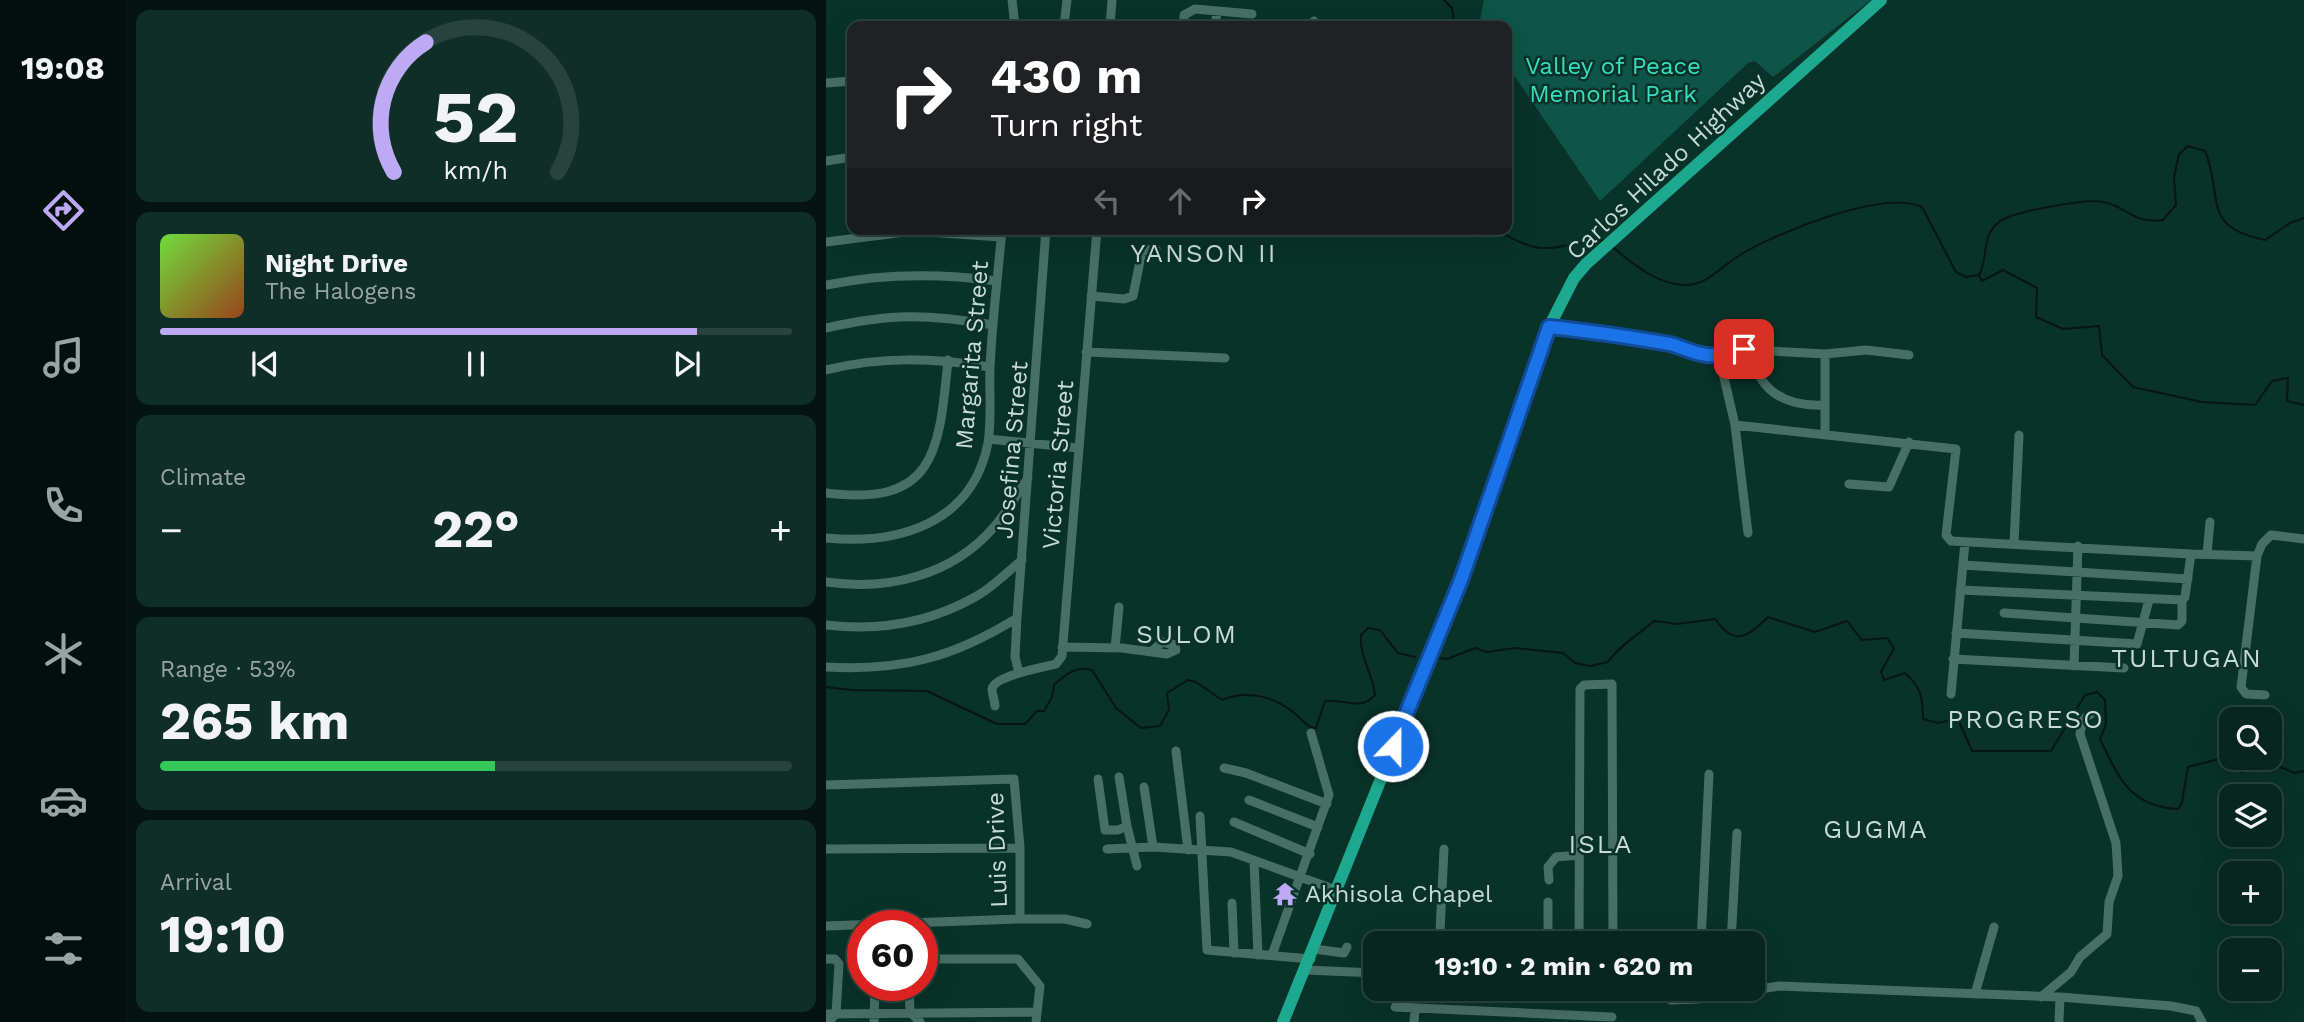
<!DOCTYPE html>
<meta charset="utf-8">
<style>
body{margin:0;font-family:"Work Sans",sans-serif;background:#102e28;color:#f1f3f6;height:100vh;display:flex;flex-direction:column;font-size:26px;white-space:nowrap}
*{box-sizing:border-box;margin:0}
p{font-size:23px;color:#98a5a4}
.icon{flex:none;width:38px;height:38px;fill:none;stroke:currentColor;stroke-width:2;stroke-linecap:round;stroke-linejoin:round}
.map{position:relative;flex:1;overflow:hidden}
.drawer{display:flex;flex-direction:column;gap:10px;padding:10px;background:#041511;width:700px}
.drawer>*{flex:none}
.top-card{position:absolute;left:21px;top:21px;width:665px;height:214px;border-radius:14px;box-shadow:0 7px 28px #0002,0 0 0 2px #28433d;background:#202124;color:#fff;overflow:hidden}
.fabs{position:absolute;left:1393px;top:707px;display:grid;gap:14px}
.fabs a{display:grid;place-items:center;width:63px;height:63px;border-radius:14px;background:#07261f;box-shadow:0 7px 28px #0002,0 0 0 2px #28433d;font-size:35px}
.speed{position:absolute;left:21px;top:910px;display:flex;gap:14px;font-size:35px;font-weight:700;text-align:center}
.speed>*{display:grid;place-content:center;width:91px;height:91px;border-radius:50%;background:#07261f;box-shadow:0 7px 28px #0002,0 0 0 2px #28433d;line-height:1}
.speed .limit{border:10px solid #d22;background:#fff;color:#111}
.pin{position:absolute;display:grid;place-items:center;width:60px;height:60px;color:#fff;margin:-30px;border-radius:14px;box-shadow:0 4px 10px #0006}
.me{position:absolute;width:77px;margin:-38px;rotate:22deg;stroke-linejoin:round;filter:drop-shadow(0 0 5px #0008)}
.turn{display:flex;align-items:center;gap:24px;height:147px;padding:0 28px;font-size:32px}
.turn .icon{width:91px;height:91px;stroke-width:2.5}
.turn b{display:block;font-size:49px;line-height:60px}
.lanes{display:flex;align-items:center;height:66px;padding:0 28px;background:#0003;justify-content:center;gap:35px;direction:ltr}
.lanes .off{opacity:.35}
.big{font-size:52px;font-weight:700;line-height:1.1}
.drawer .widget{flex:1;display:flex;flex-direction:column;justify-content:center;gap:10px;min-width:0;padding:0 24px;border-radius:14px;background:#102e28}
.drawer .dial{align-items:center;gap:0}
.dial svg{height:182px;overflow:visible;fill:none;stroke:#28433d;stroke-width:7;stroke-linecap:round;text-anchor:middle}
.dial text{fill:#f1f3f6;stroke:none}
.song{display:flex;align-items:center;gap:21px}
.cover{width:84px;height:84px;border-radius:10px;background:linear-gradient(135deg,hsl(100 70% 55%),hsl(20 70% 35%))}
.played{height:7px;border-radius:4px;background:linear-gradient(90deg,#bea9f5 85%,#28433d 85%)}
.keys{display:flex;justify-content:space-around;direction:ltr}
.heat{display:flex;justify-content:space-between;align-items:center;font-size:38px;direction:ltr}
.charge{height:10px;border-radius:5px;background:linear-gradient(90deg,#34c759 53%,#28433d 0)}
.trip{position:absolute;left:537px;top:931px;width:402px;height:70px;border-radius:14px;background:#07261f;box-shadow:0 7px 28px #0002,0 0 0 2px #28433d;font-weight:700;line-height:70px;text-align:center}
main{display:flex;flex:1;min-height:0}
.menu{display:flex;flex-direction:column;width:126px;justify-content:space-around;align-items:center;background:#030f0c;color:#98a5a4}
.menu .icon{width:49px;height:49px}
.menu .on{color:#bea9f5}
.menu b{font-size:32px;color:#f1f3f6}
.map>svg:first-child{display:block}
.green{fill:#0e5547}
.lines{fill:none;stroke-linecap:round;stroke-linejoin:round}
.stream{stroke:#071612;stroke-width:2}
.minor{stroke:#496f65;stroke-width:9}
.major{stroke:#1da990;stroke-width:12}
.route-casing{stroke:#114b97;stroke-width:18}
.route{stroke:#1a73e8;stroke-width:12}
.labels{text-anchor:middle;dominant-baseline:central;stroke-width:5;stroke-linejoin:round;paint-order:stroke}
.park-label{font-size:24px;fill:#36debd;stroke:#093229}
.street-label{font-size:24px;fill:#c7dbd5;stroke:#093229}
.poi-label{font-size:24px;fill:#c7dbd5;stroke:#093229;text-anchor:start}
.neighbourhood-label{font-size:26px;letter-spacing:2px;fill:#c7dbd5;stroke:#093229}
</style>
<main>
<nav class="menu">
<b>19:08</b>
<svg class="icon on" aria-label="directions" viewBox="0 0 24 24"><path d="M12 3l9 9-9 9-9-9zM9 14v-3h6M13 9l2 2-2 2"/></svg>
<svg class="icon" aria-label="music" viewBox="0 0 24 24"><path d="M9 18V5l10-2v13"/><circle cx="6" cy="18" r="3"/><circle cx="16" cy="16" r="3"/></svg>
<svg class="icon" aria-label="phone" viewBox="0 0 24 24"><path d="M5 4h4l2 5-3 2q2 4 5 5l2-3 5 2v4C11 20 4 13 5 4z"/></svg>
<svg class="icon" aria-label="climate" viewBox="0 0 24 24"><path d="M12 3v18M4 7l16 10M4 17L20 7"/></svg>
<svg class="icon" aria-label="car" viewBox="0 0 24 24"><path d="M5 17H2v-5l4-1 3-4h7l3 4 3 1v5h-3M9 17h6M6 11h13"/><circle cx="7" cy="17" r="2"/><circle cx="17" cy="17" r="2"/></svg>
<svg class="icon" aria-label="filters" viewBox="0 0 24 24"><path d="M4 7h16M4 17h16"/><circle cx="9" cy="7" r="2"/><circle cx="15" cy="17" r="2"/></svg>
</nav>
<section class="drawer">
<div class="widget dial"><svg viewBox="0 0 100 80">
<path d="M14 69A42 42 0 1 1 86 69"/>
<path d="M14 69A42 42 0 0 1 28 12" stroke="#bea9f5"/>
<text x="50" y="56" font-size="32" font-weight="700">52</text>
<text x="50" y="72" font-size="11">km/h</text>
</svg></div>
<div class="widget">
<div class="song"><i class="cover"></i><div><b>Night Drive</b><p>The Halogens</p></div></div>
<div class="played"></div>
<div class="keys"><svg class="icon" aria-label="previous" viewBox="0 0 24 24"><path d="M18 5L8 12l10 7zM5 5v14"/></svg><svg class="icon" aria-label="pause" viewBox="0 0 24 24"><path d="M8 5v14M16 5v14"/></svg><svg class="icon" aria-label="next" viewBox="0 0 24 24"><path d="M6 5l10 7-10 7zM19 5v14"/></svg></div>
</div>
<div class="widget"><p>Climate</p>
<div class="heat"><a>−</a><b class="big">22°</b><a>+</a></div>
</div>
<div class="widget"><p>Range · 53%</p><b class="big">265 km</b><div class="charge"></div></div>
<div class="widget"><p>Arrival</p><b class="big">19:10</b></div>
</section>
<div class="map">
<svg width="1478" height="1022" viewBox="0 0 1478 1022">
<rect width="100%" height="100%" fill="#093229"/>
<path class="green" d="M 658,0 L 1045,0 L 947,77 L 929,61 L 922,63 L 774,201 L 681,65 L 681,26 L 653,25 Z"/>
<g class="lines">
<path class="stream" d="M 618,0 L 626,8 L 629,26
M 670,229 C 720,261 726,244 778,240
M 788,248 C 808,265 831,284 858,285 C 881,286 895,266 914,255 C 950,233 1057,189 1096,207 L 1130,272 L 1140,277 L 1153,275 C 1163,258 1154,237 1173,222 C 1184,212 1262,198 1277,202 C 1304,207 1304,224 1337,220 L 1350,205 L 1348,177 L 1353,154 L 1362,146 L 1379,151 C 1398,197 1374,227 1439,240 L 1464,223 L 1478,218
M 1153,275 L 1156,281 L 1177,270 L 1211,288 L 1210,317 L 1237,329 L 1273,326 L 1276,355 L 1307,387 L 1376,402 L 1429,405 L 1446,381 L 1462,378 L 1461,401 L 1478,405
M 612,658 L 621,659 L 649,648 L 661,652 L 689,648 L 737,653 L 749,663 L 764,666 L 782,662 C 793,646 813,634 828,621 L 851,624 L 889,619 C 908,646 921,638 942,617 L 989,632 L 1021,621 L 1036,640 L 1061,638 L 1068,648 L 1055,672 L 1058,680 L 1079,673 C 1095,687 1097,697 1097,719 L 1112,723 L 1132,719 L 1146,751 L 1225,751 L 1259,695 L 1271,692 L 1279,700 L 1280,724 L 1274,739 C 1293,778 1303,806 1352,809 L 1356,802 L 1362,767 L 1405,756
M 0,687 L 26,690 L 101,691 L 171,724 L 199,724 L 211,711 L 218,711 L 226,697 L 228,685 C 239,675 251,665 266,670 L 290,708 L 315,728 L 334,726 L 343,710 L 341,693 L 362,680 L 370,682 L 396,700 C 422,689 452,697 473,717 C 479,723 481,727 490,728 L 499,701 C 519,698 534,712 549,695 C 547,674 533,656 535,635 L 542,628 L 554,630 L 572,653 L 589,657
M 1406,758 L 1415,772 C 1434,764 1450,763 1468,773 L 1478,771"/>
<path class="minor" d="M 186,0 L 189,26
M 238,26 L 241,0
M 284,26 L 286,0
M 358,26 L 358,15 L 369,9 L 426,14
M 389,26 L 391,12
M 487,26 L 488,21
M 0,83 L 26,81
M 0,161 L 26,157
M 0,242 L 87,231 L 175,237
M 0,285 C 58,273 112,273 171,281
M 265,296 L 298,299 L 307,296 L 316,251 L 330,249
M 723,327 C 760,331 797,335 834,342 C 854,346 872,355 893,356
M 0,328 C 65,313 102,314 167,325
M 928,350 C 928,390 960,407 998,405
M 260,352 L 399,358
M 1083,355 L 1040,350 L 999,354 L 908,349 L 893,356 L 909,425 L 1130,449 L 1120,535 L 1125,541 L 1365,554 L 1359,597 L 1356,600 L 1134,590
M 0,370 C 56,356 107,358 164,367
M 909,425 L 922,533
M 999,435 L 999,354
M 163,439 L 252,448
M 1023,484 L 1063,487 L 1083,442
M 0,493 C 110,507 113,451 122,360
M 0,538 C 72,545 146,524 162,443 C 166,419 163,392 164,368 C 166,322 172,275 176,229
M 1188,544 L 1193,435
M 1365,554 L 1431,556 L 1415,687 L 1420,694 L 1439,695
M 1381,554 L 1384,522
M 1431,556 L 1436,544 L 1445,535 L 1478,539
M 1137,565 L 1362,579
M 0,582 C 61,591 126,576 168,527 C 181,512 191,494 202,478
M 1178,613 L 1352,625 L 1356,621 L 1356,600
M 0,625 C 51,631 103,623 149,597 C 166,588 181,572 196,560
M 1130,633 L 1311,644 L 1323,600
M 236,647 L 296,648 L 341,654 L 350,650 L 349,645 L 336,642 L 325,652
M 289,648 L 293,607
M 1127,659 L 1298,668
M 1248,666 L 1252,546
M 0,667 C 76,671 126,658 191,618
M 193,673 L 189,657 L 191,618 L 220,229
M 1125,694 L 1139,542
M 169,706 C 169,702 166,694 166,689 C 168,676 218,667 230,664 L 236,656 L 271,229
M 350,751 L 362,850
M 398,768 L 420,773 L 501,804
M 293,777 L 301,826 L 311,866
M 272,779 L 279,830 L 292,830 L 301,826
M 0,785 L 188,779 L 194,848 L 194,919 L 0,926
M 318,787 L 327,847
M 423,800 L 492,827
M 374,816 L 381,950 L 485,959
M 408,822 L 484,854
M 0,849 L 194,848
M 281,849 L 327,847 L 405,852 L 510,890
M 618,849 L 614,932 L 619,943
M 428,861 L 432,955
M 723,880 L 722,867 L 730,857 L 753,855
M 406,903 L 408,953
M 194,919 L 239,919 L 261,924
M 722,943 L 722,902
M 753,943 L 754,689 L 758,685 L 786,684 L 787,943
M 875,943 L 883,774
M 905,943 L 911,833
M 488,949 L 518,953 L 521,947
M 446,955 L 503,795 L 485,733
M 0,959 L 9,959 L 13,964 L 10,1014 L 2,1022
M 96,959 L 192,959 L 214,986 L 210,1022
M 480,970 L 550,973
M 83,985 L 84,1012 L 94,1022
M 825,989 L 845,1000 L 872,999 L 953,986 L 1234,997 L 1345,1006 L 1370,1011 L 1376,1022
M 1149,994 L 1168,927
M 1215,997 L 1245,972 L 1254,957 L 1281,934 L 1283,902 L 1292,876 L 1290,843 L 1254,734 L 1257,719 L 1265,714
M 872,999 L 873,989
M 569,1007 L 786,1017
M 0,1014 L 211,1012
M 48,1022 L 49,985
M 588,1022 L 589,1009
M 1233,1022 L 1234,997"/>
<path class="major" d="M 457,1022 L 635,580 L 723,327 L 748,278 L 760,264 L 1055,0"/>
</g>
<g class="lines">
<g class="route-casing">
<path id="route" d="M 567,746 L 635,580 L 723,327 C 764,331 803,337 844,344 C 856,347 868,354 881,355 C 894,357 904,349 918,349"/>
</g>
<use href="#route" class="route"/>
</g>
<defs>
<g id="temple-bare" transform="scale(1.89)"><path d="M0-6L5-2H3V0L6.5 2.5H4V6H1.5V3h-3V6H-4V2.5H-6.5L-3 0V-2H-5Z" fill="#bea9f5" stroke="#093229" stroke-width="2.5" paint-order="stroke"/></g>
</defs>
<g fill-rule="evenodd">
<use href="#temple-bare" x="459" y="894"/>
</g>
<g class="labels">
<g class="park-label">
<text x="787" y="66">Valley of Peace<tspan x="787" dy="28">Memorial Park</tspan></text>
</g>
<g class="street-label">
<text transform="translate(840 166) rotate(-43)">Carlos Hilado Highway</text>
<text transform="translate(146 355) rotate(-85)">Margarita Street</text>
<text transform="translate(186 450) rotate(-85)">Josefina Street</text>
<text transform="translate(232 465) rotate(-85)">Victoria Street</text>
<text transform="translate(171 850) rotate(-92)">Luis Drive</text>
</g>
<g class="poi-label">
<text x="479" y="894">Akhisola Chapel</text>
</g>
<g class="neighbourhood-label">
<text x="378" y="253">YANSON II</text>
<text x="361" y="634">SULOM</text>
<text x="1361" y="658">TULTUGAN</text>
<text x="1200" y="719">PROGRESO</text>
<text x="1050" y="829">GUGMA</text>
<text x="775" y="844">ISLA</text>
</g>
</g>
</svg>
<div class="fabs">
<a><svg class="icon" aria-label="search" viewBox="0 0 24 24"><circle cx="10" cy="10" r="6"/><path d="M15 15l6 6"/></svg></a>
<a><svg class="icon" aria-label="layers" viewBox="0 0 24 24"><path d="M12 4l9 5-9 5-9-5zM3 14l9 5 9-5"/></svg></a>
<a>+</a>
<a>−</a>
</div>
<div class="speed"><div class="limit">60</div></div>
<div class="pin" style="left:918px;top:349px;background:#d93025"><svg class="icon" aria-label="arrive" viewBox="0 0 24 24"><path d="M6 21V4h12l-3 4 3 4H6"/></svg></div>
<svg class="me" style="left:567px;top:746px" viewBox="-20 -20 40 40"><circle r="17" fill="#1a73e8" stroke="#fff" stroke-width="3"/><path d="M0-11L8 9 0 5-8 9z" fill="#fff"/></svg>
<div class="trip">19:10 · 2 min · 620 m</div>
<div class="top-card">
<div class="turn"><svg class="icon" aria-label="right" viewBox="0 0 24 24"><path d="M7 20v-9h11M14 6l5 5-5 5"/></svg><div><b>430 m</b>Turn right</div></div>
<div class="lanes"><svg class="icon off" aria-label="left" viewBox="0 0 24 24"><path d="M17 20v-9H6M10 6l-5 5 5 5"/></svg><svg class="icon off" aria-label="ahead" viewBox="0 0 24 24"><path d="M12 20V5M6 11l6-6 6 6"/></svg><svg class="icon" aria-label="right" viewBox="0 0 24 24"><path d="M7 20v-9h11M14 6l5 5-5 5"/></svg></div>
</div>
</div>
</main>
